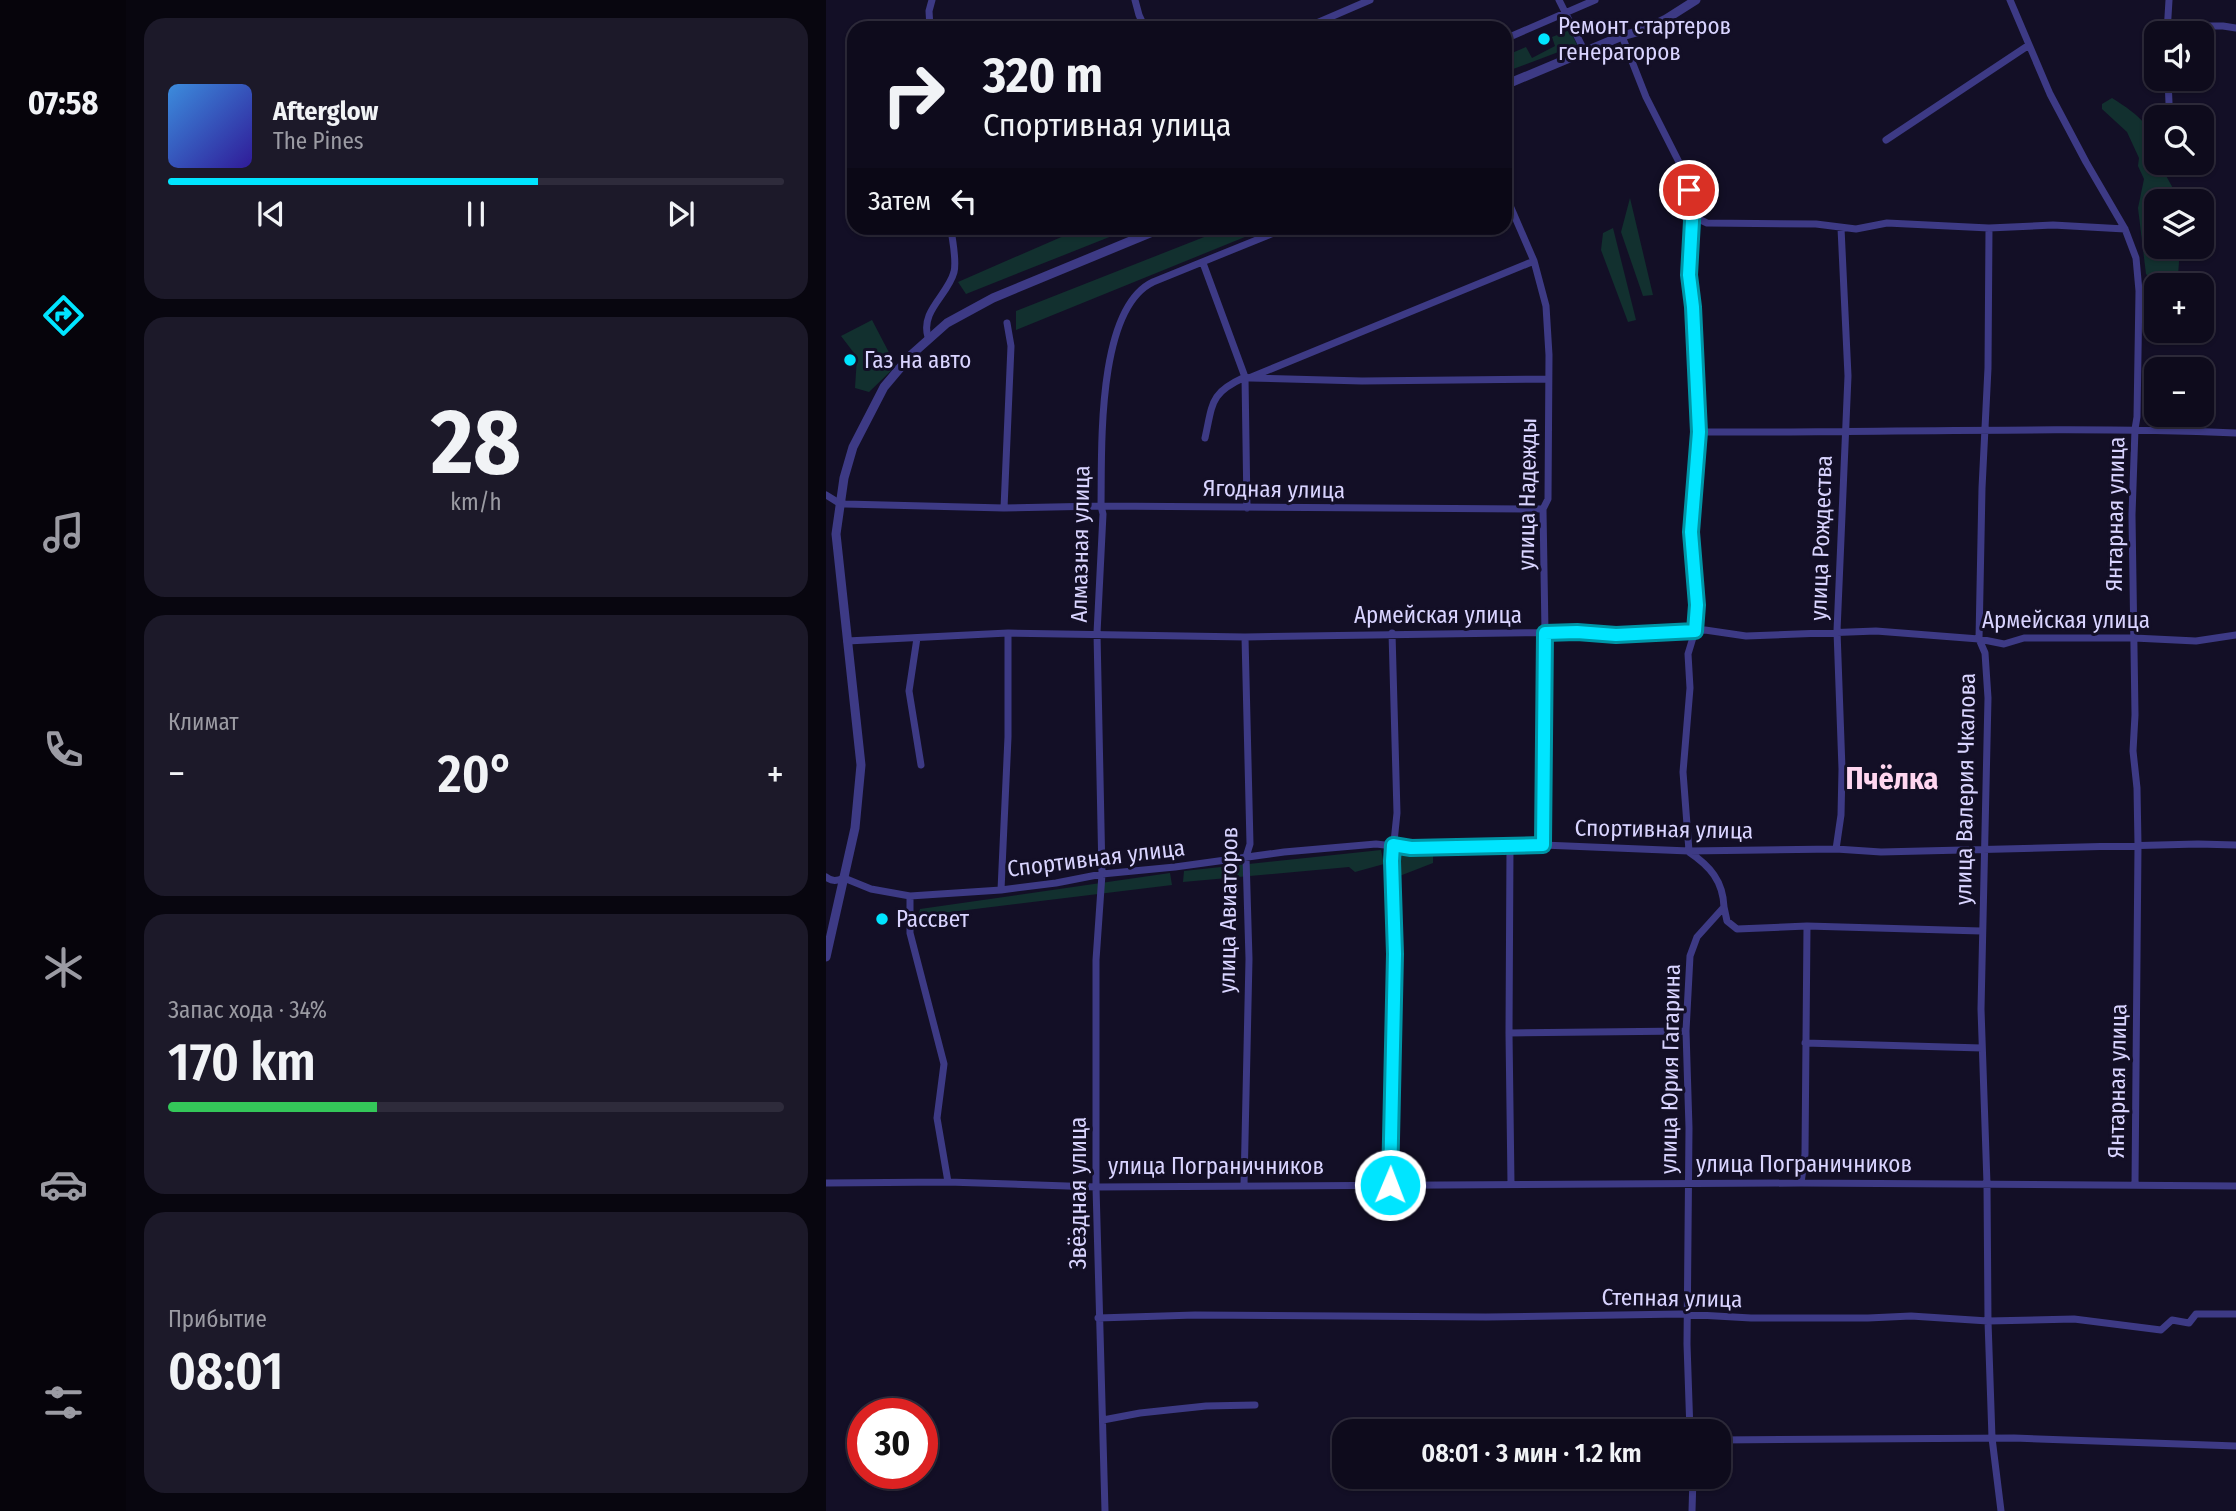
<!DOCTYPE html>
<html lang="ru">
<meta charset="utf-8">
<style>
body{margin:0;font-family:"Fira Sans Condensed",sans-serif;background:#1c1929;color:#f1f3f6;height:100vh;display:flex;flex-direction:column;font-size:26px;white-space:nowrap}
*{box-sizing:border-box;margin:0}
p{font-size:23px;color:#9b9ba3}
.icon{flex:none;width:38px;height:38px;fill:none;stroke:currentColor;stroke-width:2;stroke-linecap:round;stroke-linejoin:round}
.map{position:relative;flex:1;overflow:hidden}
.sheet{display:flex;flex-direction:column;gap:18px;padding:18px;background:#08060f;width:700px}
.sheet>*{flex:none}
.banner{position:absolute;left:21px;top:21px;width:665px;height:214px;border-radius:21px;box-shadow:0 2px 5px #0004,0 0 0 2px #2e2b3b;background:#0e0b1c;color:#f1f3f6;overflow:hidden}
.fabs{position:absolute;left:1318px;top:21px;display:grid;gap:14px}
.fabs a{display:grid;place-items:center;width:70px;height:70px;border-radius:14px;background:#0e0b1c;box-shadow:0 2px 5px #0004,0 0 0 2px #2e2b3b;font-size:35px}
.speed{position:absolute;left:21px;top:1398px;display:flex;gap:14px;font-size:35px;font-weight:700;text-align:center}
.speed>*{display:grid;place-content:center;width:91px;height:91px;border-radius:50%;background:#0e0b1c;box-shadow:0 2px 5px #0004,0 0 0 2px #2e2b3b;line-height:1}
.speed .limit{border:10px solid #d22;background:#fff;color:#111}
.pin{position:absolute;display:grid;place-items:center;width:60px;height:60px;color:#fff;margin:-30px;border:4px solid #fff;border-radius:50%;box-shadow:0 2px 7px #0007}
.me{position:absolute;width:77px;margin:-38px;rotate:1deg;stroke-linejoin:round;filter:drop-shadow(0 0 5px #0008)}
.turn{display:flex;align-items:center;gap:24px;height:147px;padding:0 21px;font-size:32px}
.turn .icon{width:91px;height:91px;stroke-width:2.5}
.turn b{display:block;font-size:49px;line-height:60px}
.then{display:flex;align-items:center;height:66px;padding:0 21px;background:#0003;gap:14px;font-size:26px}
.big{font-size:52px;font-weight:600;line-height:1.1}
.sheet .tile{flex:1;display:flex;flex-direction:column;justify-content:center;gap:10px;min-width:0;padding:0 24px;border-radius:21px;background:#1c1929}
.sheet .dial{align-items:center;gap:0}
.dial b{font-size:91px;line-height:1}
.song{display:flex;align-items:center;gap:21px}
.cover{width:84px;height:84px;border-radius:10px;background:linear-gradient(135deg,hsl(210 70% 55%),hsl(250 70% 35%))}
.played{height:7px;border-radius:4px;background:linear-gradient(90deg,#00e5ff 60%,#2e2b3b 60%)}
.keys{display:flex;justify-content:space-around;direction:ltr}
.heat{display:flex;justify-content:space-between;align-items:center;font-size:38px;direction:ltr}
.charge{height:10px;border-radius:5px;background:linear-gradient(90deg,#34c759 34%,#2e2b3b 0)}
.trip{position:absolute;left:506px;top:1419px;width:399px;height:70px;border-radius:21px;background:#0e0b1c;box-shadow:0 2px 5px #0004,0 0 0 2px #2e2b3b;font-weight:600;line-height:70px;text-align:center}
main{display:flex;flex:1;min-height:0}
.tabs{display:flex;flex-direction:column;width:126px;justify-content:space-around;align-items:center;background:#06040b;color:#9b9ba3}
.tabs .icon{width:49px;height:49px}
.tabs .selected{color:#00e5ff}
.tabs b{font-size:32px;color:#f1f3f6}
.map>svg:first-child{display:block}
.green{fill:#12302f}
.lines{fill:none;stroke-linecap:round;stroke-linejoin:round}
.minor{stroke:#3d3a85;stroke-width:7}
.tertiary{stroke:#3d3a85;stroke-width:9}
.route-casing{stroke:#0095a6;stroke-width:18}
.route{stroke:#00e5ff;stroke-width:12}
.poi-dot{fill:#00e5ff;stroke:#130f26;stroke-width:2.5}
.labels{text-anchor:middle;dominant-baseline:central;stroke-width:6;stroke-linejoin:round;paint-order:stroke}
.poi-label{font-size:23px;fill:#d9d4ff;stroke:#130f26;text-anchor:start}
.street-label{font-size:23px;fill:#d9d4ff;stroke:#130f26}
.district-label{font-size:30px;font-weight:bold;fill:#ffd6f0;stroke:#130f26}
</style>
<main>
<nav class="tabs">
<b>07:58</b>
<svg class="icon selected" aria-label="directions" viewBox="0 0 24 24"><path d="M12 3l9 9-9 9-9-9zM9 14v-3h6M13 9l2 2-2 2"/></svg>
<svg class="icon" aria-label="music" viewBox="0 0 24 24"><path d="M9 18V5l10-2v13"/><circle cx="6" cy="18" r="3"/><circle cx="16" cy="16" r="3"/></svg>
<svg class="icon" aria-label="phone" viewBox="0 0 24 24"><path d="M5 4h4l2 5-3 2q2 4 5 5l2-3 5 2v4C11 20 4 13 5 4z"/></svg>
<svg class="icon" aria-label="climate" viewBox="0 0 24 24"><path d="M12 3v18M4 7l16 10M4 17L20 7"/></svg>
<svg class="icon" aria-label="car" viewBox="0 0 24 24"><path d="M5 17H2v-5l4-1 3-4h7l3 4 3 1v5h-3M9 17h6M6 11h13"/><circle cx="7" cy="17" r="2"/><circle cx="17" cy="17" r="2"/></svg>
<svg class="icon" aria-label="filters" viewBox="0 0 24 24"><path d="M4 7h16M4 17h16"/><circle cx="9" cy="7" r="2"/><circle cx="15" cy="17" r="2"/></svg>
</nav>
<section class="sheet">
<div class="tile">
<div class="song"><i class="cover"></i><div><b>Afterglow</b><p>The Pines</p></div></div>
<div class="played"></div>
<div class="keys"><svg class="icon" aria-label="previous" viewBox="0 0 24 24"><path d="M18 5L8 12l10 7zM5 5v14"/></svg><svg class="icon" aria-label="pause" viewBox="0 0 24 24"><path d="M8 5v14M16 5v14"/></svg><svg class="icon" aria-label="next" viewBox="0 0 24 24"><path d="M6 5l10 7-10 7zM19 5v14"/></svg></div>
</div>
<div class="tile dial"><b>28</b><p>km/h</p></div>
<div class="tile"><p>Климат</p>
<div class="heat"><a>−</a><b class="big">20°</b><a>+</a></div>
</div>
<div class="tile"><p>Запас хода · 34%</p><b class="big">170 km</b><div class="charge"></div></div>
<div class="tile"><p>Прибытие</p><b class="big">08:01</b></div>
</section>
<div class="map">
<svg width="1410" height="1511" viewBox="0 0 1410 1511">
<rect width="100%" height="100%" fill="#130f26"/>
<path class="green" d="M 744,30 L 751,45 L 679,72 L 679,56 L 700,47 L 706,58 L 729,46 L 726,37 Z
M 1286,98 C 1314,116 1330,127 1330,163 L 1333,163 L 1354,201 L 1330,201 L 1330,247 L 1354,247 L 1352,276 L 1347,282 L 1325,279 L 1320,274 L 1312,208 L 1318,179 L 1312,166 L 1313,158 L 1301,132 L 1276,109 L 1276,104 Z
M 804,198 L 827,295 L 817,296 L 795,232 Z
M 256,228 L 306,228 L 140,294 L 132,282 Z
M 401,228 L 441,228 L 190,330 L 190,311 Z
M 787,228 L 810,320 L 802,322 L 775,250 L 777,233 Z
M 46,320 L 70,366 L 43,392 L 29,388 L 31,357 L 15,336 Z
M 607,840 L 607,863 L 571,877 L 565,872 L 571,846 Z
M 555,850 L 558,864 L 529,872 L 523,867 L 357,882 L 358,871 Z
M 344,873 L 346,885 L 92,916 L 94,909 Z"/>
<g class="lines">
<path class="minor" d="M 309,0 L 313,15 L 319,28
M 733,0 L 759,52
M 1184,0 L 1224,94 L 1260,162 L 1299,229 L 1310,258 L 1313,291 L 1311,417 L 1309,429 L 1306,515 L 1309,715 L 1307,751 L 1311,788 L 1312,845 L 1309,1184
M 1341,26 L 1397,26 L 1410,28
M 104,28 L 103,11 L 106,0
M 479,28 L 544,0
M 1341,33 L 1343,0
M 796,36 L 820,97 L 860,176 L 867,203 L 863,275 L 867,307 L 873,432 L 865,532 L 871,605 L 869,631 L 862,654 L 864,688 L 857,772 L 863,851
M 679,39 L 769,0
M 1342,79 L 1343,103
M 1060,140 L 1203,45
M 679,194 L 708,261 L 720,306 L 723,355 L 722,499 L 717,509 L 719,633 L 717,845
M 866,216 L 881,223 L 990,224 L 1030,229 L 1061,223 L 1163,228 L 1227,225 L 1299,229
M 1163,228 L 1162,368 L 1156,488 L 1153,639 L 1159,653 L 1162,698 L 1155,1009 L 1161,1184 L 1162,1321 L 1166,1438 L 1175,1511
M 377,263 L 419,377 L 423,378 L 708,261
M 102,337 C 94,311 122,295 128,272 C 131,259 126,240 125,228
M 424,378 L 536,381 L 722,379
M 873,432 C 1052,433 1231,426 1410,433
M 379,438 C 387,402 384,393 419,377 L 421,508
M 0,495 L 13,503 L 19,504 L 178,508 L 275,506 L 717,509
M 178,508 L 185,346 L 181,323
M 91,638 L 83,691 L 95,765
M 21,641 L 182,633 L 419,637 L 751,632 L 790,635 L 879,630 L 920,636 L 1050,631 L 1153,639 L 1178,644 L 1198,638 L 1308,638 L 1370,641 L 1410,635
M 684,847 L 683,1033 L 685,1184
M 1010,849 L 1015,815 L 1016,769 L 1011,631 L 1022,376 L 1015,228
M 863,852 C 884,866 897,881 898,907 L 871,937 L 864,956 L 860,1031 L 863,1128 L 861,1344 L 864,1432
M 0,877 C 6,882 11,881 18,878 L 45,889 L 84,896 L 175,890 L 230,883 L 276,874 L 349,867 L 458,852 L 550,844 L 585,848 L 717,845 L 863,851 L 1010,849 L 1055,852 L 1372,844 L 1410,845
M 175,890 L 182,737 L 182,633
M 84,896 L 84,933 L 118,1064 L 111,1118 L 122,1182
M 898,907 L 901,921 L 911,929 L 981,926 L 1155,931
M 683,1033 L 860,1031
M 979,1043 L 1156,1048
M 0,1183 L 122,1182 L 270,1187 L 975,1183 L 1410,1186
M 975,1183 L 979,1154 L 981,926
M 418,1185 L 423,959 L 420,857 L 424,844 L 419,637
M 564,1185 L 569,954 L 566,861 L 571,813 L 566,633
M 272,1318 L 369,1315 L 660,1317 L 855,1314 L 925,1318 L 1042,1318 L 1085,1316 L 1162,1321 L 1248,1319 L 1335,1330 L 1346,1320 L 1363,1323 L 1370,1314 L 1410,1314
M 277,1420 L 314,1413 L 380,1406 L 429,1405
M 892,1440 L 1188,1438 L 1410,1446
M 279,1511 L 270,1187 L 270,960 L 276,874 L 271,633 L 277,514 L 275,506 C 276,452 270,309 327,282 L 460,228
M 866,1511 L 867,1477"/>
<path class="tertiary" d="M 679,85 L 796,36 L 818,30 L 840,19 L 870,0
M 0,957 L 29,828 L 35,765 L 10,534 L 18,478 L 27,447 L 58,387 L 85,355 L 121,323 L 167,298 L 336,228"/>
</g>
<g class="lines">
<g class="route-casing">
<path id="route" d="M 564,1185 L 569,954 L 566,861 L 567,845 L 585,848 L 717,845 L 719,633 L 751,632 L 790,635 L 869,631 L 871,605 L 865,532 L 873,432 L 867,307 L 863,275 L 867,203 L 863,190"/>
</g>
<use href="#route" class="route"/>
</g>
<g class="poi-dot">
<circle cx="718" cy="39" r="7"/>
<circle cx="24" cy="360" r="7"/>
<circle cx="56" cy="919" r="7"/>
</g>
<g class="labels">
<g class="poi-label">
<text x="732" y="26">Ремонт стартеров<tspan x="732" dy="26">генераторов</tspan></text>
<text x="38" y="360">Газ на авто</text>
<text x="70" y="919">Рассвет</text>
</g>
<g class="street-label">
<text transform="translate(448 489) rotate(1)">Ягодная улица</text>
<text transform="translate(701 494) rotate(-89)">улица Надежды</text>
<text transform="translate(1289 514) rotate(-89)">Янтарная улица</text>
<text transform="translate(995 538) rotate(-88)">улица Рождества</text>
<text transform="translate(254 544) rotate(-89)">Алмазная улица</text>
<text x="612" y="615">Армейская улица</text>
<text x="1240" y="620">Армейская улица</text>
<text transform="translate(1139 789) rotate(-89)">улица Валерия Чкалова</text>
<text transform="translate(838 829) rotate(1)">Спортивная улица</text>
<text transform="translate(270 858) rotate(-7)">Спортивная улица</text>
<text transform="translate(402 910) rotate(-89)">улица Авиаторов</text>
<text transform="translate(844 1069) rotate(-89)">улица Юрия Гагарина</text>
<text transform="translate(1291 1081) rotate(-89)">Янтарная улица</text>
<text x="978" y="1164">улица Пограничников</text>
<text x="390" y="1166">улица Пограничников</text>
<text transform="translate(252 1193) rotate(-90)">Звёздная улица</text>
<text transform="translate(846 1298) rotate(1)">Степная улица</text>
</g>
<g class="district-label">
<text x="1066" y="779">Пчёлка</text>
</g>
</g>
</svg>
<div class="fabs">
<a><svg class="icon" aria-label="sound" viewBox="0 0 24 24"><path d="M4 9h4l5-4v14l-5-4H4zM17 9q2 3 0 6"/></svg></a>
<a><svg class="icon" aria-label="search" viewBox="0 0 24 24"><circle cx="10" cy="10" r="6"/><path d="M15 15l6 6"/></svg></a>
<a><svg class="icon" aria-label="layers" viewBox="0 0 24 24"><path d="M12 4l9 5-9 5-9-5zM3 14l9 5 9-5"/></svg></a>
<a>+</a>
<a>−</a>
</div>
<div class="speed"><div class="limit">30</div></div>
<div class="pin" style="left:863px;top:190px;background:#d93025"><svg class="icon" aria-label="arrive" viewBox="0 0 24 24"><path d="M6 21V4h12l-3 4 3 4H6"/></svg></div>
<svg class="me" style="left:564px;top:1185px" viewBox="-20 -20 40 40"><circle r="17" fill="#00e5ff" stroke="#fff" stroke-width="3"/><path d="M0-11L8 9 0 5-8 9z" fill="#fff"/></svg>
<div class="trip">08:01 · 3 мин · 1.2 km</div>
<div class="banner">
<div class="turn"><svg class="icon" aria-label="right" viewBox="0 0 24 24"><path d="M7 20v-9h11M14 6l5 5-5 5"/></svg><div><b>320 m</b>Спортивная улица</div></div>
<div class="then">Затем<svg class="icon" aria-label="left" viewBox="0 0 24 24"><path d="M17 20v-9H6M10 6l-5 5 5 5"/></svg></div>
</div>
</div>
</main>
